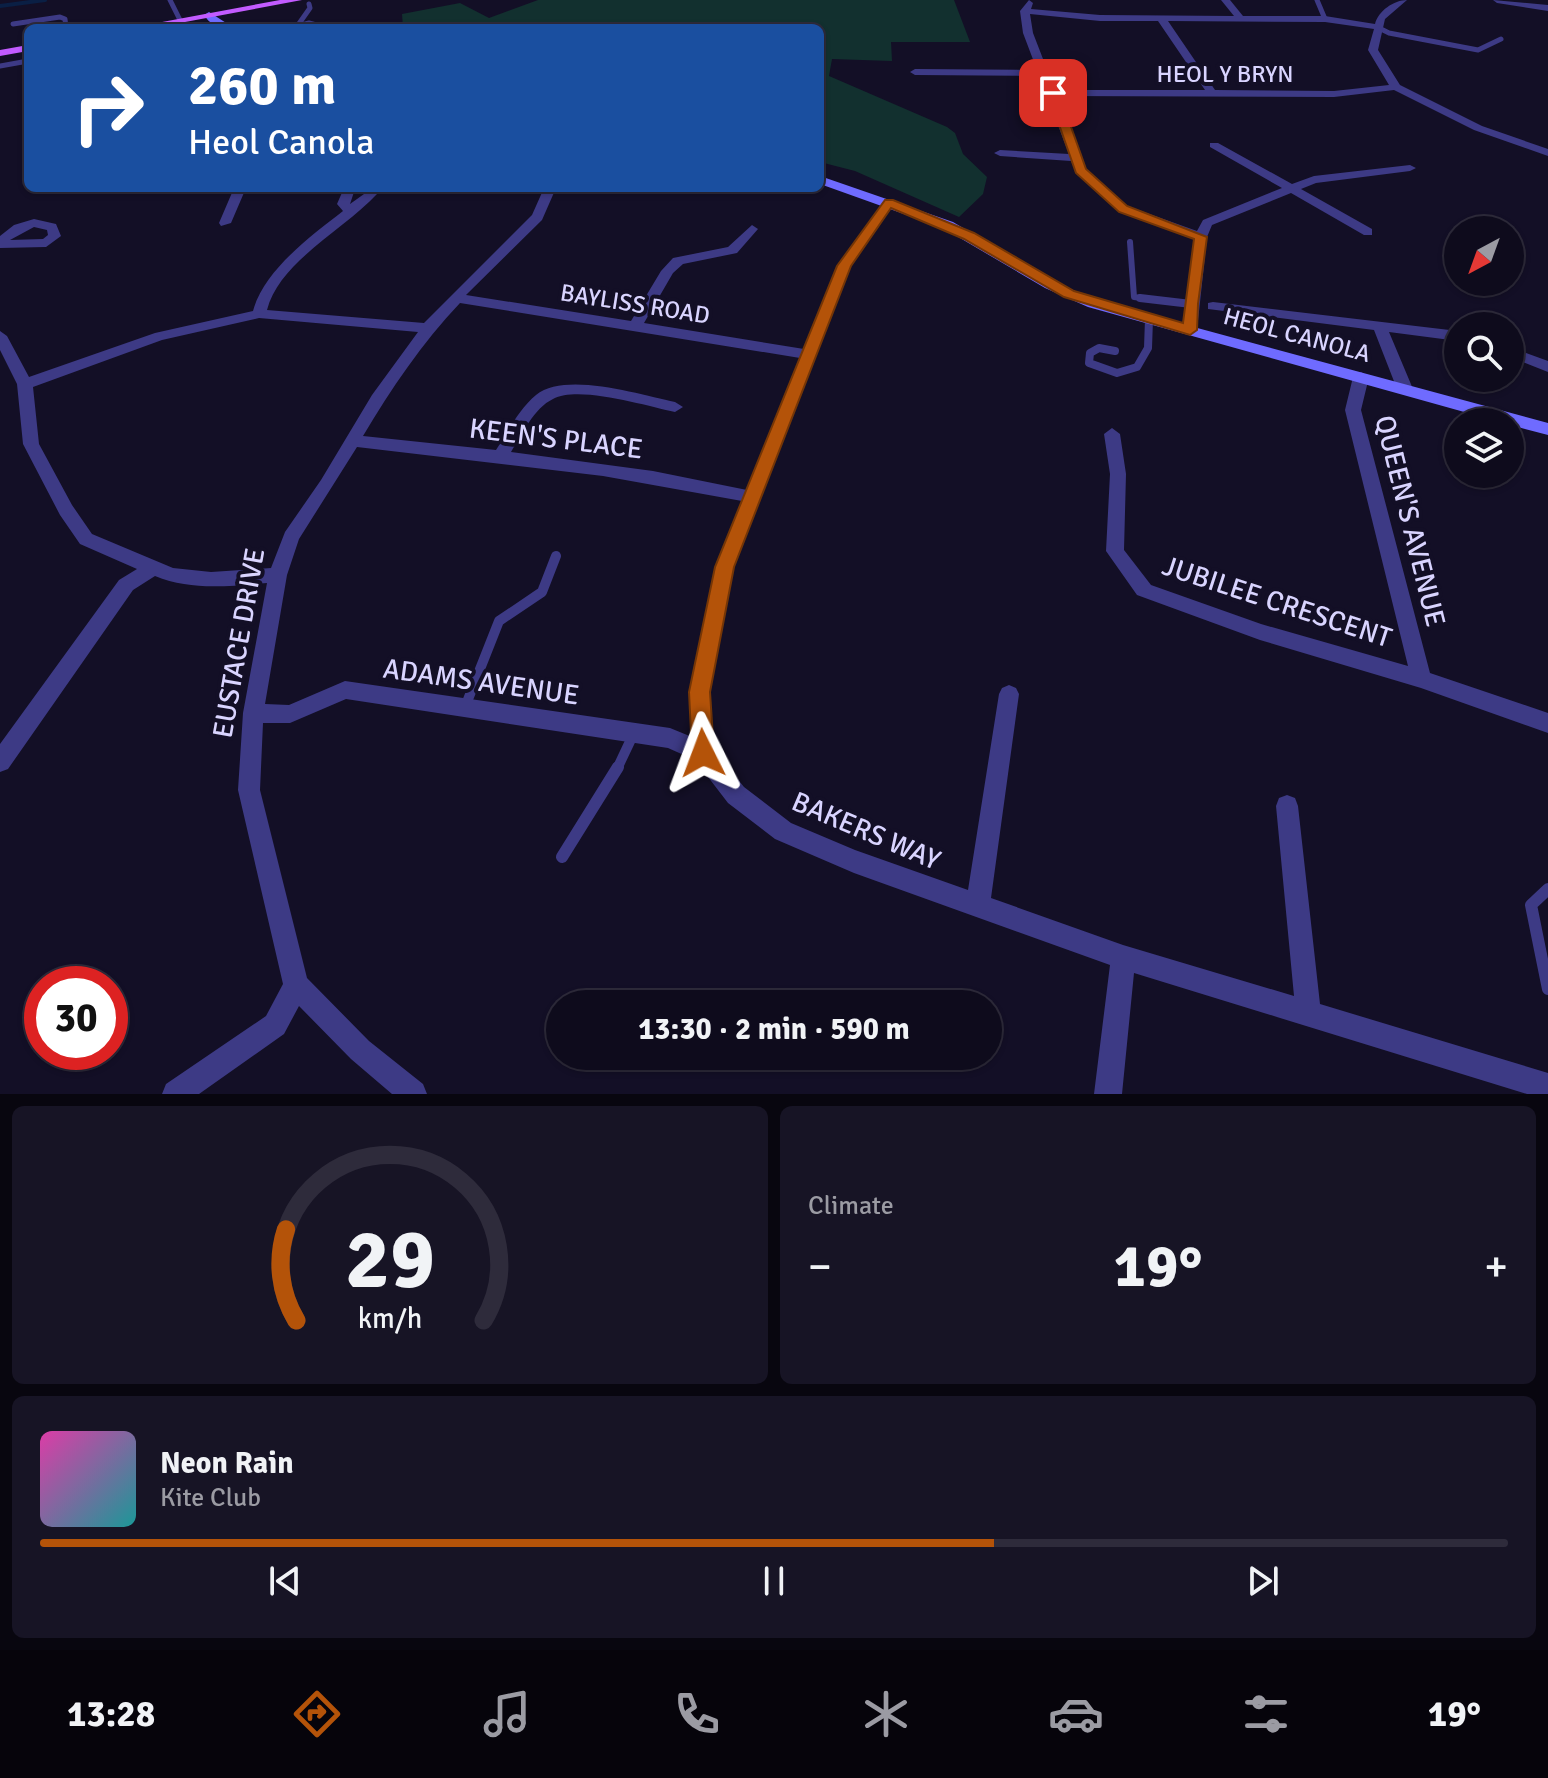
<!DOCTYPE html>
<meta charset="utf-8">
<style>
body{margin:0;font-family:Signika,sans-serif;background:#171425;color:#f1f3f6;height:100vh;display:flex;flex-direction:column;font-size:30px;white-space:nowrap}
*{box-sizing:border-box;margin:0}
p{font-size:26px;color:#9b9ba3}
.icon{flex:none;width:44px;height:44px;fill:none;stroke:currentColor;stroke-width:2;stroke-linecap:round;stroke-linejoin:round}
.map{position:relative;height:1094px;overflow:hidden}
.sheet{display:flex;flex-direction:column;gap:12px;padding:12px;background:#08060f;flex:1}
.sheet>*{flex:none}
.top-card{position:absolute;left:24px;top:24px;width:800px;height:168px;border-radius:12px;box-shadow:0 2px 6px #0004,0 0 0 2px #2e2b3b;background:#1a4fa0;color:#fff;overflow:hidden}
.needle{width:52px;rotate:221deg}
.buttons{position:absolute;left:1444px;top:216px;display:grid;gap:16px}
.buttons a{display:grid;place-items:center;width:80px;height:80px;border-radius:50%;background:#0e0b1c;box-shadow:0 2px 6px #0004,0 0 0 2px #2e2b3b;font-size:40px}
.speed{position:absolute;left:24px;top:966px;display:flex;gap:16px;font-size:40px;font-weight:700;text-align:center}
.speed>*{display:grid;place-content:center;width:104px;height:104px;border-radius:50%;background:#0e0b1c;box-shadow:0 2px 6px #0004,0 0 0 2px #2e2b3b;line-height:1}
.speed .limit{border:12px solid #d22;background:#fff;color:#111}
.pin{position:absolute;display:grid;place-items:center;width:68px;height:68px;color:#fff;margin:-34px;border-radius:16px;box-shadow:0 4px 12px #0006}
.me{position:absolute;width:88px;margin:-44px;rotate:357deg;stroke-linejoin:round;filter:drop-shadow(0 0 6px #0008)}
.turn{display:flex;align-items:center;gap:28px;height:168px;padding:0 32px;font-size:36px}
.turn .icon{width:104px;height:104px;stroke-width:2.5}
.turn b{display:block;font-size:56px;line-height:68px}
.big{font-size:60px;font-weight:700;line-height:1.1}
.sheet .card{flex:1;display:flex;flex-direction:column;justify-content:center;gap:12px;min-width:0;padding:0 28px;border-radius:12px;background:#171425}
.sheet .dial{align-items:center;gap:0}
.dial svg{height:208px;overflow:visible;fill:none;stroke:#2e2b3b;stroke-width:7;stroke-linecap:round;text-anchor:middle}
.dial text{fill:#f1f3f6;stroke:none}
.song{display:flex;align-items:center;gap:24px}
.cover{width:96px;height:96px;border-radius:12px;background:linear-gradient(135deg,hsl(320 70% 55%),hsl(180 70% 35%))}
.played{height:8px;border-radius:4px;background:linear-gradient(90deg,#b45309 65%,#2e2b3b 65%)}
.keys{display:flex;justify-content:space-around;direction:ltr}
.heat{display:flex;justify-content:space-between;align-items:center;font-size:44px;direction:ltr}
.sheet .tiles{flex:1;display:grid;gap:12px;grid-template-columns:1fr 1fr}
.card:last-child{grid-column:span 2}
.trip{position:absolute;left:546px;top:990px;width:456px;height:80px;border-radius:40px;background:#0e0b1c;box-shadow:0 2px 6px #0004,0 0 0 2px #2e2b3b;font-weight:700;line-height:80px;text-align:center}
.dock{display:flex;height:128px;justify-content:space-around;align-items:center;background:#06040b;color:#9b9ba3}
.dock .icon{width:56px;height:56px}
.dock .active{color:#b45309}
.dock b{font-size:36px;color:#f1f3f6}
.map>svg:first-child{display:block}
.green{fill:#12302f}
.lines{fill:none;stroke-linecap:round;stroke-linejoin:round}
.stream{stroke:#0a1f44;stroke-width:4}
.lane-far4{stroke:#3d3a85;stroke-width:5}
.lane-far3{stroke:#3d3a85;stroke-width:6}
.lane-far2{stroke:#3d3a85;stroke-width:8}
.lane-far1{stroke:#3d3a85;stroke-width:10}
.lane{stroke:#3d3a85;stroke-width:12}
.street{fill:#3d3a85;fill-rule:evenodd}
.secondary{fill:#6f6bff;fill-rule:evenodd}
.primary{fill:#c25bff;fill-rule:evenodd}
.route{fill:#b45309;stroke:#753606;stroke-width:2}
.labels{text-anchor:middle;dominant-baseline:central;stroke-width:8;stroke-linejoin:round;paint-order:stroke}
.far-street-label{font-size:24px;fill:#d9d4ff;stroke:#130f26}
.street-label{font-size:28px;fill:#d9d4ff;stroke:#130f26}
</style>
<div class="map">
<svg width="1548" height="1094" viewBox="0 0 1548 1094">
<rect width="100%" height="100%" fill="#130f26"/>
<path class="green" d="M 538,0 L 954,0 L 970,42 L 891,42 L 892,61 L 832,59 L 829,76 L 947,127 L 955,133 L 963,154 L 987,177 L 983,194 L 959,217 L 855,171 L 820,162 L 820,28 L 403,28 L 402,14 L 460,3 L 489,18 Z"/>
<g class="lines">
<path class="stream" d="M 0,6 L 45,0"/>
<path class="lane-far4" d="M 170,0 L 180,20
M 1317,0 L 1325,19
M 13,24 L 60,17 L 65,19 L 66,28
M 298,25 L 310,8 L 309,4
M 1377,27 L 1389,33 L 1478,50 L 1501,39
M 291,28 L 309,23 L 327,28
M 0,66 L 28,61"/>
<path class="lane-far3" d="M 1130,242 L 1134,297 L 1157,300"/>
<path class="lane-far2" d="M 1140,298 L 1191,304
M 1115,351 L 1099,348 L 1090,353 L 1089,363 L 1117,373 L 1137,367 L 1148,348 L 1149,319"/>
<path class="lane-far1" d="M 465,707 L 499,621 L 542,592 L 556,556
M 617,769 L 634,733"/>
<path class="lane" d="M 562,857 L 618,767
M 1548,889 L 1531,905 L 1548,989"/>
<path class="street" d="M 1029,0 L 1033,3 L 1031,9 L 1100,15 L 1234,16 L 1221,0 L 1230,0 L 1243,16 L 1325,16 L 1375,24 C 1378,11 1394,0 1407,0 L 1385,19 L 1378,50 L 1400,85 L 1482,126 L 1548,149 L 1548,156 L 1474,130 L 1394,90 L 1334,97 L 1057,96 L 1086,170 L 1127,206 L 1197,231 L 1203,220 L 1282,188 L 1210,147 L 1210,143 L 1218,143 L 1292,184 L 1314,176 L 1410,165 L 1416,168 L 1410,171 L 1316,183 L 1301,189 L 1372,229 L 1372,235 L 1364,235 L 1291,193 L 1212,225 L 1207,237 L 1197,330 L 1195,333 L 1185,333 L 1183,330 L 1194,239 L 1119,212 L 1077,173 L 1071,161 L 1000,156 L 994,153 L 1000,150 L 1069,154 L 1039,76 L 915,75 L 910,72 L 915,69 L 1037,70 L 1023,33 L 1020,11 ZM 1030,14 L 1100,21 L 1158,21 L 1205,90 L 1055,90 L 1033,33 ZM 1168,21 L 1325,22 L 1374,29 L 1368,50 L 1389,85 L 1334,91 L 1215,90 Z
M 1493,0 L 1548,5 L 1548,11 L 1497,3 Z
M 234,188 L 246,188 L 231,223 L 221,226 L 219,223 Z
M 344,188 L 355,189 L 350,204 L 364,194 L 359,188 L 372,188 L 377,194 C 345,229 279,262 267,310 L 424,323 L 532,215 L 544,188 L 556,188 L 542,220 L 466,295 L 631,321 L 661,271 L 673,258 L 728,247 L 752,225 L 758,229 L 737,253 L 683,264 L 673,273 L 644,323 L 804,349 L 837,266 L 885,200 L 893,200 L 895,203 L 851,266 L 734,567 L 710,692 L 714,750 L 744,787 L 791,823 L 855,850 L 968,890 L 999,694 L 1002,688 L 1009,685 L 1016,688 L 1019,694 L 991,898 L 1123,945 L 1294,996 L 1276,806 L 1279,798 L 1287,795 L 1295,798 L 1298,806 L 1320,1004 L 1548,1073 L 1548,1094 L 1527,1094 L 1134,973 L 1122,1094 L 1094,1094 L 1110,965 L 854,873 L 775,839 L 728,803 L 695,760 L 668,748 L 346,699 L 290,723 L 263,723 L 260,790 L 307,978 L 369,1041 L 423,1084 L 427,1094 L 392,1094 L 351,1059 L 299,1006 L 284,1034 L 199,1094 L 162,1094 L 166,1084 L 266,1016 L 283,984 L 238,790 L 243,713 L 267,583 C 229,586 191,591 155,576 L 133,590 L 8,769 L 0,772 L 0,744 L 119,580 L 137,569 L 80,544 L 60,515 L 23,444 L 17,384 L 0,350 L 0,331 L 7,336 L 29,377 L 155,333 L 253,311 C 264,270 311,236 343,211 L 337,204 ZM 460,303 L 800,358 L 747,490 L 653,471 L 511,452 C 522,434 534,408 553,399 C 579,385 646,406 675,412 L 683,407 L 675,402 C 640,395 566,371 536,395 C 518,410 508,432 496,450 L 363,436 C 391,389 422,343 460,303 ZM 259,318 L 418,332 L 372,395 L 321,480 L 285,532 L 271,568 L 211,572 L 173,568 L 92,534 L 72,505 L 39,444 L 33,387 L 162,340 ZM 357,447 L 603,476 L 742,501 L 716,567 L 690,692 L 692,737 L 670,728 L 345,681 L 289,705 L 265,704 L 287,575 L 299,539 Z
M 34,219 L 56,224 L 61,236 L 46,247 L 0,248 L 0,236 L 14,225 ZM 34,227 L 47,230 L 48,235 L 43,239 L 10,240 Z
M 1213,302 L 1458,331 L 1458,341 L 1389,332 L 1413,389 L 1405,394 L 1397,389 L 1374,330 L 1208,309 L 1208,303 Z
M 1510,347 L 1548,361 L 1548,372 L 1510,357 Z
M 1361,372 L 1369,377 L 1361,410 L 1430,673 L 1548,713 L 1548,733 L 1421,688 L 1260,640 L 1137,595 L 1106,551 L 1110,474 L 1104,434 L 1112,428 L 1120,434 L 1126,474 L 1124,550 L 1151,585 L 1261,624 L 1408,666 L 1345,410 L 1353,377 Z"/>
<path class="secondary" d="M 209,12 L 234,28 C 220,28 212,27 204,15 Z
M 820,176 L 953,222 L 1055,282 L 1098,301 L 1548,423 L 1548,435 L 1510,425 L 1510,422 L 1500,422 L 1088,307 L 1045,288 L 943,228 L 820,184 Z"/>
<path class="primary" d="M 280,0 L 302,0 L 153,28 L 130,28 Z
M 28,45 L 28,51 L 0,56 L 0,50 Z"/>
</g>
<path class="route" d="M 1053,90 L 1059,93 L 1086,169 L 1127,206 L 1207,237 L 1198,304 L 1197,330 L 1190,335 L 1064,297 L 964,239 L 891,208 L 851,266 L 734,567 L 710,692 L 714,753 L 711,760 L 703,763 L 695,760 L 692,753 L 689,692 L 715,567 L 837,266 L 885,200 L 893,200 L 974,233 L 1074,291 L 1183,323 L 1194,239 L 1119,212 L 1076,173 L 1048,93 Z"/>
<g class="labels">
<g class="far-street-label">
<text x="1225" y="74">HEOL Y BRYN</text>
<text transform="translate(635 304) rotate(9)">BAYLISS ROAD</text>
<text transform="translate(1297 335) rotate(15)">HEOL CANOLA</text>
</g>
<g class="street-label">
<text transform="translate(556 439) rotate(7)">KEEN'S PLACE</text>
<text transform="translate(1410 521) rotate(76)">QUEEN'S AVENUE</text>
<text transform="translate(1277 602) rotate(18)">JUBILEE CRESCENT</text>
<text transform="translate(239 643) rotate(-80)">EUSTACE DRIVE</text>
<text transform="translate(481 682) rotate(8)">ADAMS AVENUE</text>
<text transform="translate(866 831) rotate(23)">BAKERS WAY</text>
</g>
</g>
</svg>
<div class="buttons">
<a><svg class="needle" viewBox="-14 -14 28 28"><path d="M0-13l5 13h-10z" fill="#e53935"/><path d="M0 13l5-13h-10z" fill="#9b9ba3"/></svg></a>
<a><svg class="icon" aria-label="search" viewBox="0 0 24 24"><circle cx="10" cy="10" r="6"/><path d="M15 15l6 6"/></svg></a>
<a><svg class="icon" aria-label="layers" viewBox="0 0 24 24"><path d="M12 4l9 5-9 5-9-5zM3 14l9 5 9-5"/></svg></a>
</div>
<div class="speed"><div class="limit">30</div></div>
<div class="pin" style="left:1053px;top:93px;background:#d93025"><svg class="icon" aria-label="arrive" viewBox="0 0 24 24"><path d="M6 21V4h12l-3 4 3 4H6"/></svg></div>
<svg class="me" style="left:703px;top:753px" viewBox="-20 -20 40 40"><path d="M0-17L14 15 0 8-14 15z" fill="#b45309" stroke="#fff" stroke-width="4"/></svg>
<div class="trip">13:30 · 2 min · 590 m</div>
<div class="top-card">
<div class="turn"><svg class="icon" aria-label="right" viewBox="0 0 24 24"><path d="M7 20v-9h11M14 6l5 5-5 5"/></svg><div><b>260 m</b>Heol Canola</div></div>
</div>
</div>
<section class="sheet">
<div class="tiles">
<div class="card dial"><svg viewBox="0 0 100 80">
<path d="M14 69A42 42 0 1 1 86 69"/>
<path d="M14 69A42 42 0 0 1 10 34" stroke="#b45309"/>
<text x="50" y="56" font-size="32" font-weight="700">29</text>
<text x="50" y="72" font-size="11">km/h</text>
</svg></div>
<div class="card"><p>Climate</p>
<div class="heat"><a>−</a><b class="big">19°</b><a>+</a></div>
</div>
<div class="card">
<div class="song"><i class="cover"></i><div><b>Neon Rain</b><p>Kite Club</p></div></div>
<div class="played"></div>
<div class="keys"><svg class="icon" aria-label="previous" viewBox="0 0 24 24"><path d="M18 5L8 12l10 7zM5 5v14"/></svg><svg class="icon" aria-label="pause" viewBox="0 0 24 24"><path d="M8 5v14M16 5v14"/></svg><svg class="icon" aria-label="next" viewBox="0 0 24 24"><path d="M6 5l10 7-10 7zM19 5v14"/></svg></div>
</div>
</div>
</section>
<nav class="dock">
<b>13:28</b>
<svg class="icon active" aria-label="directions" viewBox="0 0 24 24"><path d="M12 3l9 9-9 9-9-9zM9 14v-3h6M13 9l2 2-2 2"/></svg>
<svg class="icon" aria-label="music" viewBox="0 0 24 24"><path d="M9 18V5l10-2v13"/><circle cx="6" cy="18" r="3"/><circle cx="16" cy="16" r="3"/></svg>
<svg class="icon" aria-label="phone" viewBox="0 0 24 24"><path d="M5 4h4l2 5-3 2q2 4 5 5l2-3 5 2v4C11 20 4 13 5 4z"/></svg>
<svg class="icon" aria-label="climate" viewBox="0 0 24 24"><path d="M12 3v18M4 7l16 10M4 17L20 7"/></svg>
<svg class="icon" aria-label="car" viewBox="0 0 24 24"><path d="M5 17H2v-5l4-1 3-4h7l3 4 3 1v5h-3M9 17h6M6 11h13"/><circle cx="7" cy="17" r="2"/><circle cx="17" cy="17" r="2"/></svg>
<svg class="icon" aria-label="filters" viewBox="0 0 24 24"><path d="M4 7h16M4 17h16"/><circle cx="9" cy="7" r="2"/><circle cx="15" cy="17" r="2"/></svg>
<b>19°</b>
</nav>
